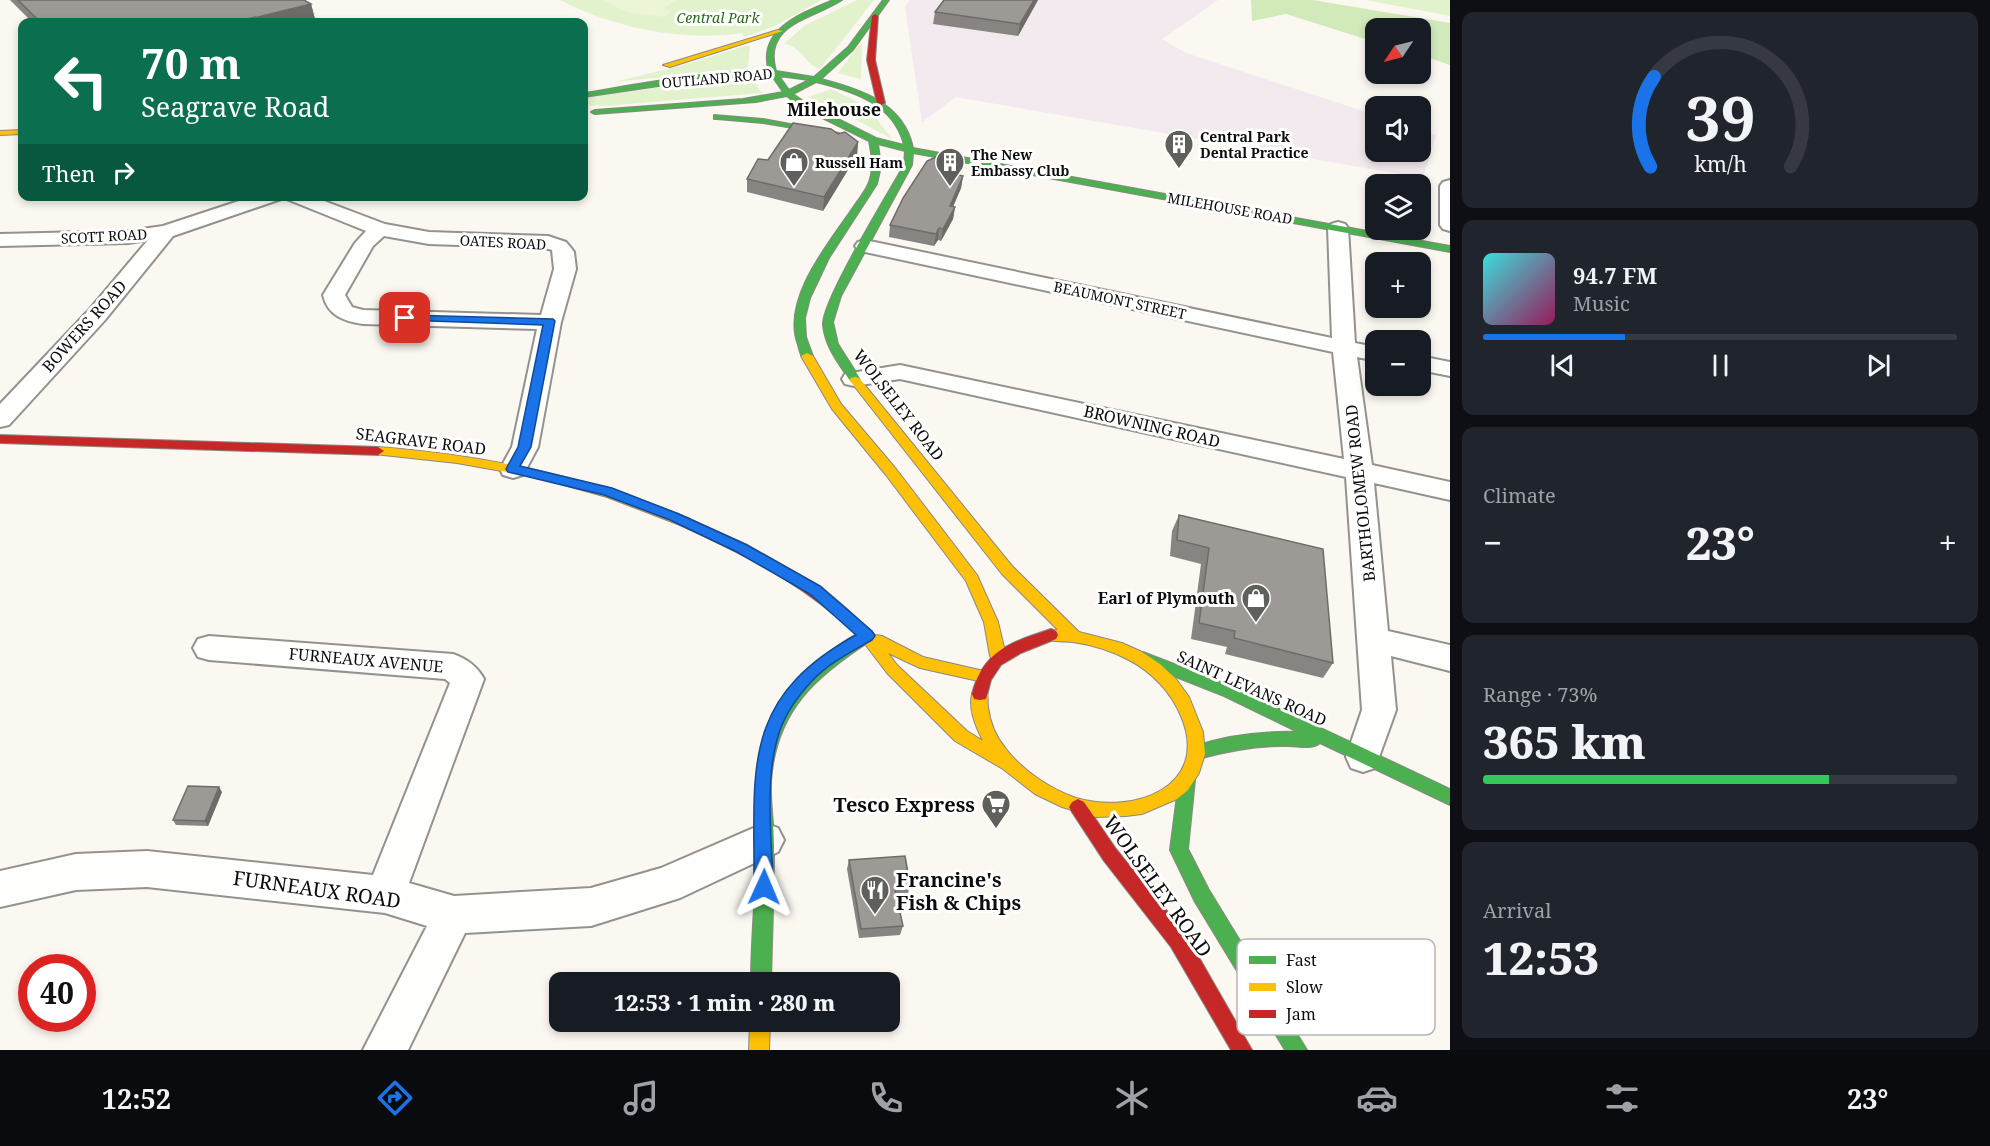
<!DOCTYPE html>
<meta charset="utf-8">
<style>
body{margin:0;font-family:"Noto Serif",serif;background:#20242c;color:#f1f3f6;height:100vh;display:flex;flex-direction:column;font-size:22px;white-space:nowrap}
*{box-sizing:border-box;margin:0}
p{font-size:20px;color:#9ea1a6}
.icon{flex:none;width:33px;height:33px;fill:none;stroke:currentColor;stroke-width:2;stroke-linecap:round;stroke-linejoin:round}
.map{position:relative;flex:1;overflow:hidden}
.drawer{display:flex;flex-direction:column;gap:12px;padding:12px;background:#0d0f14;width:540px}
.drawer>*{flex:none}
.top-card{position:absolute;left:18px;top:18px;width:570px;height:183px;border-radius:12px;box-shadow:0 3px 9px #0003;background:#0b6e4f;color:#fff;overflow:hidden}
.needle{width:39px;rotate:235deg}
.controls{position:absolute;left:1365px;top:18px;display:grid;gap:12px}
.controls a{display:grid;place-items:center;width:66px;height:66px;border-radius:12px;background:#171b24;box-shadow:0 3px 9px #0003;font-size:30px}
.speed{position:absolute;left:18px;top:954px;display:flex;gap:12px;font-size:30px;font-weight:700;text-align:center}
.speed>*{display:grid;place-content:center;width:78px;height:78px;border-radius:50%;background:#171b24;box-shadow:0 3px 9px #0003;line-height:1}
.speed .limit{border:9px solid #d22;background:#fff;color:#111}
.pin{position:absolute;display:grid;place-items:center;width:51px;height:51px;color:#fff;margin:-26px;border-radius:12px;box-shadow:0 3px 9px #0006}
.me{position:absolute;width:66px;margin:-33px;rotate:1deg;stroke-linejoin:round;filter:drop-shadow(0 0 4px #0008)}
.turn{display:flex;align-items:center;gap:21px;height:126px;padding:0 24px;font-size:27px}
.turn .icon{width:78px;height:78px;stroke-width:2.5}
.turn b{display:block;font-size:42px;line-height:51px}
.then{display:flex;align-items:center;height:57px;padding:0 24px;background:#0003;gap:12px;font-size:22px}
.big{font-size:45px;font-weight:800;line-height:1.1}
.drawer .widget{flex:1;display:flex;flex-direction:column;justify-content:center;gap:9px;min-width:0;padding:0 21px;border-radius:12px;background:#20242c}
.drawer .dial{align-items:center;gap:0}
.dial svg{height:156px;overflow:visible;fill:none;stroke:#363941;stroke-width:7;stroke-linecap:round;text-anchor:middle}
.dial text{fill:#f1f3f6;stroke:none}
.song{display:flex;align-items:center;gap:18px}
.cover{width:72px;height:72px;border-radius:9px;background:linear-gradient(135deg,hsl(180 70% 55%),hsl(330 70% 35%))}
.played{height:6px;border-radius:3px;background:linear-gradient(90deg,#1a73e8 30%,#363941 30%)}
.keys{display:flex;justify-content:space-around;direction:ltr}
.heat{display:flex;justify-content:space-between;align-items:center;font-size:33px;direction:ltr}
.charge{height:9px;border-radius:4px;background:linear-gradient(90deg,#34c759 73%,#363941 0)}
.trip{position:absolute;left:549px;top:972px;width:351px;height:60px;border-radius:12px;background:#171b24;box-shadow:0 3px 9px #0003;font-weight:800;line-height:60px;text-align:center}
.dock{display:flex;height:96px;justify-content:space-around;align-items:center;background:#090b0e;color:#9ea1a6}
.dock .icon{width:42px;height:42px}
.dock .on{color:#1a73e8}
.dock b{font-size:27px;color:#f1f3f6}
main{display:flex;flex:1;min-height:0}
.map>svg:first-child{display:block}
.industrial{fill:#f2eaee}
.green{fill:#e2f2cd}
.forest{fill:#d2eaba}
.pitch{fill:#edf5d7}
.lines{fill:none;stroke-linecap:round;stroke-linejoin:round}
.street-casing{stroke:#93928f;stroke-width:4}
.fast-casing{stroke:#8a8985;stroke-width:2}
.slow-casing{stroke:#8a8985;stroke-width:2}
.jam-casing{stroke:#8a8985;stroke-width:2}
.street{fill:#fefefd;fill-rule:evenodd}
.fast{fill:#4caf50;fill-rule:evenodd}
.slow{fill:#ffc107;fill-rule:evenodd}
.jam{fill:#c62828;fill-rule:evenodd}
.wall{fill:#878481}
.shaded-wall{fill:#6e6c69}
.building{fill:#9d9a96;stroke:#6e6c69;stroke-width:1.5}
.route{fill:#1a73e8;stroke:#114b97;stroke-width:1.5}
.labels{text-anchor:middle;dominant-baseline:central;stroke-width:6;stroke-linejoin:round;paint-order:stroke}
.far-park-label{font-size:14px;font-style:italic;fill:#276916;stroke:#fff}
.far-street-label{font-size:14px;fill:#0c0c0c;stroke:#fff}
.far-poi-label{font-size:14px;font-weight:bold;fill:#0c0c0c;stroke:#fff;text-anchor:start}
.street-label{font-size:16px;fill:#0c0c0c;stroke:#fff}
.poi-label{font-size:16px;font-weight:bold;fill:#0c0c0c;stroke:#fff;text-anchor:end}
.far-district-label{font-size:18px;font-weight:bold;fill:#0c0c0c;stroke:#fff}
.near-poi-label{font-size:20px;font-weight:bold;fill:#0c0c0c;stroke:#fff;text-anchor:end}
.near-street-label{font-size:20px;fill:#0c0c0c;stroke:#fff}
.key{fill:#fff;stroke:#b6b6b6;stroke-width:1.5}
.key-label{font-size:16px;fill:#0c0c0c}
</style>
<main>
<div class="map">
<svg width="1450" height="1050" viewBox="0 0 1450 1050">
<rect width="100%" height="100%" fill="#faf8f0"/>
<path class="industrial" d="M 910,0 L 1218,0 L 1162,39 L 1186,53 L 1375,115 L 1376,152 L 1420,152 L 1421,130 L 1436,135 L 1423,178 L 956,97 L 922,122 L 905,7 Z"/>
<path class="green" d="M 560,0 L 821,0 L 777,25 L 745,37 L 742,35 L 743,33 C 683,42 614,28 560,0 Z
M 857,0 L 874,0 L 820,69 C 805,65 802,46 784,44 L 804,26 Z
M 1366,0 L 1450,0 L 1450,16 Z
M 748,45 L 750,47 L 748,67 L 745,69 L 614,82 L 684,65 Z
M 859,45 L 862,45 L 861,79 L 838,73 Z
M 751,78 L 762,93 L 604,106 L 584,105 L 584,98 L 684,84 Z
M 831,89 L 866,106 L 857,109 L 845,106 L 842,107 L 852,111 L 845,114 L 808,97 Z
M 870,110 L 892,139 L 853,118 Z"/>
<path class="forest" d="M 1251,0 L 1313,0 L 1450,23 L 1450,65 L 1421,55 L 1420,28 L 1376,28 L 1375,42 L 1286,14 L 1252,21 Z"/>
<path class="pitch" d="M 603,0 L 677,0 L 665,7 L 665,10 L 671,11 L 664,17 L 627,12 Z"/>
<g class="lines">
<g class="street-casing">
<path id="street" d="M 1450,180 L 1450,231 L 1443,229 L 1440,225 L 1440,186 L 1443,182 Z
M 254,196 L 311,196 L 385,224 L 429,232 L 548,236 L 566,242 L 571,248 L 574,252 L 576,269 L 561,322 L 538,447 L 523,475 L 513,478 L 503,475 L 500,469 L 512,447 L 537,329 L 363,324 C 344,321 328,316 323,295 L 355,243 L 366,231 L 284,198 L 173,236 L 105,320 L 9,425 L 0,427 L 0,404 L 89,310 L 148,240 L 128,243 L 0,246 L 0,234 L 128,231 L 163,226 ZM 384,236 L 429,244 L 545,248 L 552,250 L 554,269 L 541,315 L 363,310 L 352,307 L 345,295 L 373,246 Z
M 1338,222 L 1345,224 L 1348,228 L 1355,343 L 1376,347 L 1376,361 L 1357,357 L 1372,465 L 1450,482 L 1450,500 L 1374,483 L 1388,631 L 1450,645 L 1450,671 L 1391,656 L 1396,710 L 1375,768 L 1363,772 L 1351,768 L 1346,757 L 1362,710 L 1346,477 L 900,379 L 854,386 L 845,384 L 842,379 L 845,374 L 900,365 L 1344,459 L 1333,352 L 865,252 L 858,250 L 855,246 L 858,242 L 865,240 L 1332,338 L 1328,228 L 1331,224 Z
M 1420,356 L 1450,362 L 1450,376 L 1420,370 Z
M 209,636 L 453,654 C 467,659 477,666 484,679 L 409,883 L 454,896 L 591,888 L 661,868 L 765,823 L 778,828 L 784,840 L 778,852 L 680,898 L 591,926 L 465,933 L 408,1050 L 363,1050 L 427,926 L 385,913 L 147,887 L 76,890 L 0,907 L 0,871 L 76,854 L 147,851 L 373,875 L 450,683 L 445,679 L 209,660 L 198,657 L 193,648 L 198,639 Z"/>
</g>
<g class="fast-casing">
<path id="fast" d="M 833,0 L 842,0 C 814,19 762,23 776,71 L 814,77 L 848,47 L 883,0 L 889,0 L 853,50 L 821,79 C 860,89 904,103 913,148 L 1450,246 L 1450,252 L 913,153 L 912,165 L 841,296 L 833,322 L 838,344 L 861,380 L 855,383 L 851,382 C 839,364 825,347 823,325 C 821,302 889,192 904,165 L 905,151 L 878,144 L 881,166 L 877,184 L 829,258 L 810,298 L 805,318 L 806,337 L 813,356 L 807,359 C 800,357 800,352 798,345 C 781,300 828,244 852,209 C 858,200 865,192 869,182 C 874,169 872,155 869,141 L 800,107 L 787,96 L 756,102 L 595,114 L 591,112 L 595,110 L 743,99 L 783,92 L 772,76 L 713,78 L 584,97 L 584,93 C 646,83 707,70 769,72 C 756,29 802,13 833,0 ZM 779,76 L 809,80 L 789,90 ZM 816,82 C 853,91 894,104 904,145 L 876,138 L 806,103 L 793,94 Z
M 714,115 L 763,119 L 839,133 L 835,135 L 763,123 L 717,119 L 714,119 Z
M 867,630 L 872,632 L 874,636 L 872,640 C 816,676 776,710 771,781 C 770,803 774,824 774,845 C 774,891 772,936 771,982 L 751,982 C 751,943 755,903 756,863 C 758,782 743,726 813,665 C 829,653 848,636 867,630 Z
M 1143,652 L 1236,688 L 1450,789 L 1450,805 L 1320,743 C 1312,750 1298,746 1288,746 C 1257,745 1227,751 1198,759 L 1192,757 L 1190,752 L 1192,747 C 1226,735 1263,731 1298,732 L 1224,696 L 1138,662 L 1135,658 L 1138,654 Z
M 1187,773 L 1193,775 L 1195,780 L 1188,849 L 1209,890 L 1307,1050 L 1285,1050 L 1195,902 L 1170,850 L 1179,780 L 1181,775 Z"/>
</g>
<g class="slow-casing">
<path id="slow" d="M 778,30 L 783,31 L 670,67 L 663,65 Z
M 22,130 L 22,134 L 0,135 L 0,131 Z
M 807,353 L 813,356 L 841,404 L 896,469 L 977,575 L 998,622 L 1006,656 L 1003,660 L 998,662 L 993,660 L 990,656 L 984,622 L 966,581 L 886,475 L 832,409 L 801,356 Z
M 855,377 L 859,378 L 1012,566 L 1079,632 L 1122,643 L 1142,652 L 1160,664 L 1176,679 L 1189,697 L 1203,732 L 1205,754 L 1199,773 L 1188,790 L 1177,799 L 1142,814 L 1126,816 L 1096,817 L 1062,807 L 1035,794 L 1003,769 L 955,741 L 887,673 L 862,640 L 838,618 L 836,614 L 838,610 L 848,610 L 875,635 L 882,636 L 923,657 L 988,672 L 991,676 L 988,680 L 983,682 L 920,668 L 888,653 L 897,665 L 967,731 L 983,741 C 976,727 966,705 974,689 L 980,688 L 986,689 C 989,696 987,701 988,707 C 990,723 996,737 1006,749 C 1022,770 1050,789 1076,798 C 1134,815 1211,787 1181,716 C 1171,692 1152,672 1129,660 C 1112,651 1093,645 1073,642 C 1064,641 1055,642 1046,639 L 1044,635 L 1046,631 L 1058,630 L 1002,574 L 851,382 L 849,380 L 851,378 Z
M 378,447 C 486,455 589,477 690,519 L 692,522 L 690,525 L 680,525 L 607,497 L 535,477 L 457,463 L 374,454 L 372,451 Z
M 750,1022 L 770,1022 L 769,1050 L 749,1050 Z"/>
</g>
<g class="jam-casing">
<path id="jam" d="M 875,14 L 878,16 L 875,60 L 885,103 L 881,105 L 877,103 L 867,60 L 872,16 Z
M 0,435 L 378,447 L 384,451 L 378,455 L 0,443 Z
M 685,517 L 747,545 L 820,586 L 848,610 L 850,614 L 848,618 L 838,618 C 790,577 737,551 680,525 L 678,522 Z
M 1051,629 L 1056,631 L 1058,635 L 1056,639 L 1021,653 L 1001,665 L 991,680 L 986,699 L 980,700 L 974,699 L 972,694 C 983,650 1012,642 1051,629 Z
M 1078,799 L 1084,802 L 1116,849 L 1185,933 L 1252,1050 L 1231,1050 L 1171,947 L 1104,861 L 1072,812 L 1069,807 L 1072,802 Z"/>
</g>
<use href="#street" class="street"/>
<use href="#fast" class="fast"/>
<use href="#slow" class="slow"/>
<use href="#jam" class="jam"/>
</g>
<path class="wall" d="M 10,0 L 304,0 L 311,4 L 315,19 L 302,22 L 32,22 Z
M 944,0 L 1038,0 L 1018,36 L 933,24 L 935,12 Z
M 838,134 L 858,142 L 857,155 L 823,211 L 747,192 L 747,179 L 768,160 Z
M 960,167 L 957,175 L 963,176 L 961,188 L 953,207 L 955,207 L 953,219 L 941,241 L 938,240 L 934,246 L 889,237 L 890,225 Z
M 1179,515 L 1333,663 L 1323,678 L 1225,654 L 1227,647 L 1191,639 L 1201,564 L 1170,556 L 1172,531 Z
M 222,792 L 208,826 L 176,825 L 173,820 Z
M 849,860 L 910,884 L 908,894 L 896,895 L 903,926 L 900,935 L 859,938 L 847,869 Z"/>
<path class="shaded-wall" d="M 1034,0 L 1038,0 L 1018,36 L 1020,24 Z
M 311,4 L 315,19 L 302,22 L 232,22 Z
M 858,142 L 857,155 L 823,211 L 824,197 Z
M 962,156 L 960,167 L 953,186 L 955,174 Z
M 963,176 L 961,188 L 948,218 L 950,206 Z
M 955,207 L 953,219 L 941,241 L 943,229 Z
M 939,228 L 938,240 L 934,246 L 936,234 Z
M 219,787 L 222,792 L 208,826 L 205,821 Z"/>
<path class="building" d="M 18,0 L 304,0 L 311,4 L 254,18 L 256,17 L 232,22 L 40,22 Z
M 944,0 L 1034,0 L 1020,24 L 935,12 Z
M 793,123 L 831,129 L 838,134 L 845,132 L 858,142 L 824,197 L 747,179 L 758,159 L 768,160 Z
M 945,153 L 962,156 L 955,174 L 963,176 L 950,206 L 955,207 L 943,229 L 939,228 L 936,234 L 890,225 L 903,198 L 927,161 Z
M 1179,515 L 1323,549 L 1333,663 L 1234,638 L 1235,631 L 1199,623 L 1209,548 L 1177,540 Z
M 188,786 L 219,787 L 205,821 L 173,820 Z
M 905,856 L 910,884 L 894,885 L 903,926 L 861,929 L 849,860 Z"/>
<path class="route" d="M 405,315 L 553,319 L 555,321 L 531,447 L 520,466 L 612,488 L 679,514 L 747,545 L 820,586 L 872,631 L 875,636 L 872,640 C 851,652 829,663 812,681 C 797,697 782,719 777,740 C 765,782 772,844 773,887 L 770,894 L 764,896 L 757,894 L 754,887 C 755,771 739,699 856,635 L 810,594 L 737,552 L 670,520 L 604,495 L 508,472 L 506,469 L 518,447 L 543,325 L 401,320 L 400,318 Z"/>
<defs>
<g id="building-pin" transform="scale(1.5)"><path d="M0 17L-7.5 6A9.5 9.5 0 1 1 7.5 6Z" fill="#5f5f5c" stroke="#fff"/><path d="M-4-6H4V6H1V3H-1V6H-4ZM-2.5-4.3h1.7v1.8h-1.7ZM.8-4.3h1.7v1.8H.8ZM-2.5-1h1.7V.8h-1.7ZM.8-1h1.7V.8H.8Z" fill="#fff"/></g>
<g id="shop-pin" transform="scale(1.5)"><path d="M0 17L-7.5 6A9.5 9.5 0 1 1 7.5 6Z" fill="#5f5f5c" stroke="#fff"/><path d="M-5-2.5h2.3a2.7 3.5 0 0 1 5.4 0H5L5.5 6h-11ZM-1.5-2.5h3a1.5 2.3 0 0 0-3 0Z" fill="#fff"/></g>
<g id="supermarket-pin" transform="scale(1.5)"><path d="M0 17L-7.5 6A9.5 9.5 0 1 1 7.5 6Z" fill="#5f5f5c" stroke="#fff"/><path d="M-6-5.5h2.5l.6 2H6L4.5 2H-2.5L-4.4-4H-6ZM-1.5 3.2a1.3 1.3 0 1 0 .1 0ZM3 3.2a1.3 1.3 0 1 0 .1 0Z" fill="#fff"/></g>
<g id="restaurant-pin" transform="scale(1.5)"><path d="M0 17L-7.5 6A9.5 9.5 0 1 1 7.5 6Z" fill="#5f5f5c" stroke="#fff"/><path d="M-5-6h1v4h1v-4h1v4h1v-4h1v5L-1.5 .5V6h-2V.5L-5-1ZM5-6V6H3V1.5H1.5Q1.5-4 5-6Z" fill="#fff"/></g>
</defs>
<g fill-rule="evenodd">
<use href="#building-pin" x="1179" y="144"/>
<use href="#shop-pin" x="794" y="162"/>
<use href="#building-pin" x="950" y="162"/>
<use href="#shop-pin" x="1256" y="598"/>
<use href="#supermarket-pin" x="996" y="804"/>
<use href="#restaurant-pin" x="875" y="890"/>
</g>
<g class="labels">
<g class="far-park-label">
<text x="718" y="17">Central Park</text>
</g>
<g class="far-street-label">
<text transform="translate(717 78) rotate(-5)">OUTLAND ROAD</text>
<text transform="translate(1230 208) rotate(10)">MILEHOUSE ROAD</text>
<text transform="translate(104 236) rotate(-3)">SCOTT ROAD</text>
<text transform="translate(503 242) rotate(3)">OATES ROAD</text>
<text transform="translate(1120 300) rotate(12)">BEAUMONT STREET</text>
</g>
<g class="far-poi-label">
<text x="1200" y="136">Central Park<tspan x="1200" dy="16">Dental Practice</tspan></text>
<text x="971" y="154">The New<tspan x="971" dy="16">Embassy Club</tspan></text>
<text x="815" y="162">Russell Ham</text>
</g>
<g class="street-label">
<text transform="translate(84 326) rotate(-48)">BOWERS ROAD</text>
<text transform="translate(899 405) rotate(52)">WOLSELEY ROAD</text>
<text transform="translate(1152 426) rotate(13)">BROWNING ROAD</text>
<text transform="translate(421 441) rotate(7)">SEAGRAVE ROAD</text>
<text transform="translate(1360 493) rotate(-96)">BARTHOLOMEW ROAD</text>
<text transform="translate(366 660) rotate(5)">FURNEAUX AVENUE</text>
<text transform="translate(1252 688) rotate(24)">SAINT LEVANS ROAD</text>
</g>
<g class="poi-label">
<text x="1235" y="598">Earl of Plymouth</text>
</g>
<g class="far-district-label">
<text x="834" y="109">Milehouse</text>
</g>
<g class="near-poi-label">
<text x="975" y="804">Tesco Express</text>
<text x="896" y="879" text-anchor="start">Francine's<tspan x="896" dy="23">Fish &amp; Chips</tspan></text>
</g>
<g class="near-street-label">
<text transform="translate(1158 886) rotate(54)">WOLSELEY ROAD</text>
<text transform="translate(317 889) rotate(8)">FURNEAUX ROAD</text>
</g>
</g>
<rect x="1237" y="939" width="198" height="96" rx="9" class="key"/>
<rect x="1249" y="956" width="27" height="8" fill="#4caf50"/>
<rect x="1249" y="983" width="27" height="8" fill="#ffc107"/>
<rect x="1249" y="1010" width="27" height="8" fill="#c62828"/>
<g class="key-label">
<text x="1286" y="966">Fast</text>
<text x="1286" y="993">Slow</text>
<text x="1286" y="1020">Jam</text>
</g>
</svg>
<div class="controls">
<a><svg class="needle" viewBox="-14 -14 28 28"><path d="M0-13l5 13h-10z" fill="#e53935"/><path d="M0 13l5-13h-10z" fill="#9ea1a6"/></svg></a>
<a><svg class="icon" aria-label="sound" viewBox="0 0 24 24"><path d="M4 9h4l5-4v14l-5-4H4zM17 9q2 3 0 6"/></svg></a>
<a><svg class="icon" aria-label="layers" viewBox="0 0 24 24"><path d="M12 4l9 5-9 5-9-5zM3 14l9 5 9-5"/></svg></a>
<a>+</a>
<a>−</a>
</div>
<div class="speed"><div class="limit">40</div></div>
<div class="pin" style="left:405px;top:318px;background:#d93025"><svg class="icon" aria-label="arrive" viewBox="0 0 24 24"><path d="M6 21V4h12l-3 4 3 4H6"/></svg></div>
<svg class="me" style="left:764px;top:887px" viewBox="-20 -20 40 40"><path d="M0-17L14 15 0 8-14 15z" fill="#1a73e8" stroke="#fff" stroke-width="4"/></svg>
<div class="trip">12:53 · 1 min · 280 m</div>
<div class="top-card">
<div class="turn"><svg class="icon" aria-label="left" viewBox="0 0 24 24"><path d="M17 20v-9H6M10 6l-5 5 5 5"/></svg><div><b>70 m</b>Seagrave Road</div></div>
<div class="then">Then<svg class="icon" aria-label="right" viewBox="0 0 24 24"><path d="M7 20v-9h11M14 6l5 5-5 5"/></svg></div>
</div>
</div>
<section class="drawer">
<div class="widget dial"><svg viewBox="0 0 100 80">
<path d="M14 69A42 42 0 1 1 86 69"/>
<path d="M14 69A42 42 0 0 1 16 23" stroke="#1a73e8"/>
<text x="50" y="56" font-size="32" font-weight="700">39</text>
<text x="50" y="72" font-size="11">km/h</text>
</svg></div>
<div class="widget">
<div class="song"><i class="cover"></i><div><b>94.7 FM</b><p>Music</p></div></div>
<div class="played"></div>
<div class="keys"><svg class="icon" aria-label="previous" viewBox="0 0 24 24"><path d="M18 5L8 12l10 7zM5 5v14"/></svg><svg class="icon" aria-label="pause" viewBox="0 0 24 24"><path d="M8 5v14M16 5v14"/></svg><svg class="icon" aria-label="next" viewBox="0 0 24 24"><path d="M6 5l10 7-10 7zM19 5v14"/></svg></div>
</div>
<div class="widget"><p>Climate</p>
<div class="heat"><a>−</a><b class="big">23°</b><a>+</a></div>
</div>
<div class="widget"><p>Range · 73%</p><b class="big">365 km</b><div class="charge"></div></div>
<div class="widget"><p>Arrival</p><b class="big">12:53</b></div>
</section>
</main>
<nav class="dock">
<b>12:52</b>
<svg class="icon on" aria-label="directions" viewBox="0 0 24 24"><path d="M12 3l9 9-9 9-9-9zM9 14v-3h6M13 9l2 2-2 2"/></svg>
<svg class="icon" aria-label="music" viewBox="0 0 24 24"><path d="M9 18V5l10-2v13"/><circle cx="6" cy="18" r="3"/><circle cx="16" cy="16" r="3"/></svg>
<svg class="icon" aria-label="phone" viewBox="0 0 24 24"><path d="M5 4h4l2 5-3 2q2 4 5 5l2-3 5 2v4C11 20 4 13 5 4z"/></svg>
<svg class="icon" aria-label="climate" viewBox="0 0 24 24"><path d="M12 3v18M4 7l16 10M4 17L20 7"/></svg>
<svg class="icon" aria-label="car" viewBox="0 0 24 24"><path d="M5 17H2v-5l4-1 3-4h7l3 4 3 1v5h-3M9 17h6M6 11h13"/><circle cx="7" cy="17" r="2"/><circle cx="17" cy="17" r="2"/></svg>
<svg class="icon" aria-label="filters" viewBox="0 0 24 24"><path d="M4 7h16M4 17h16"/><circle cx="9" cy="7" r="2"/><circle cx="15" cy="17" r="2"/></svg>
<b>23°</b>
</nav>
